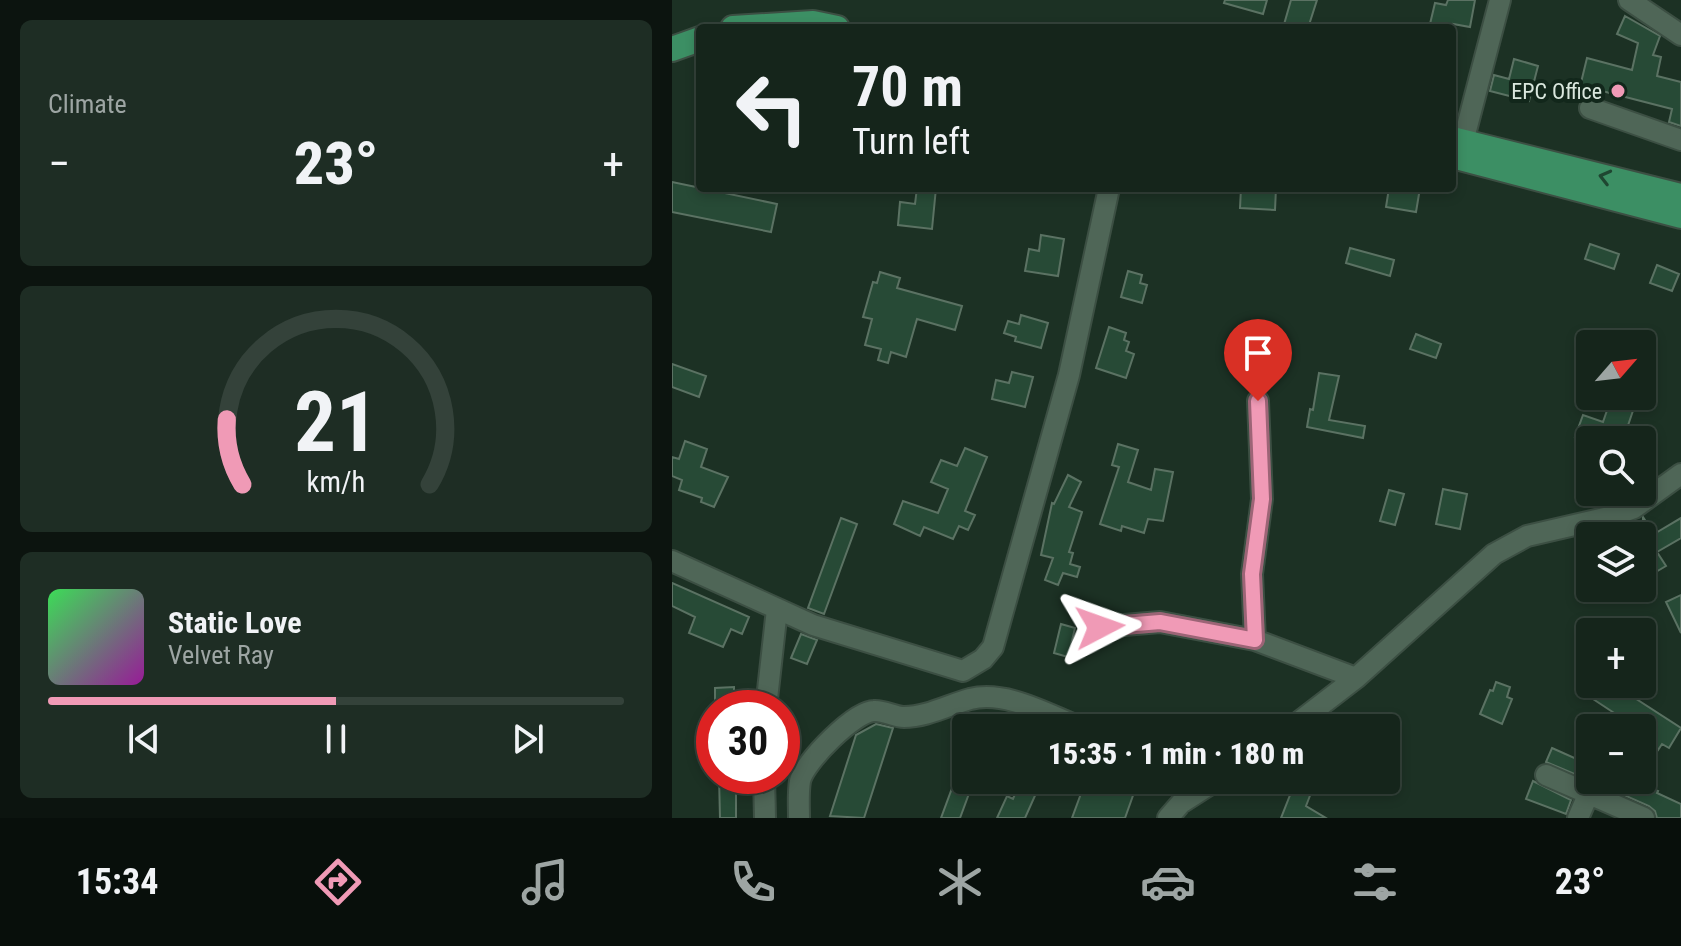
<!DOCTYPE html>
<meta charset="utf-8">
<style>
body{margin:0;font-family:"Roboto Condensed",sans-serif;background:#1e2d24;color:#f1f3f6;height:100vh;display:flex;flex-direction:column;font-size:30px;white-space:nowrap}
*{box-sizing:border-box;margin:0}
p{font-size:26px;color:#9da5a3}
.icon{flex:none;width:44px;height:44px;fill:none;stroke:currentColor;stroke-width:2;stroke-linecap:round;stroke-linejoin:round}
.map{position:relative;flex:1;overflow:hidden}
.details{display:flex;flex-direction:column;gap:20px;padding:20px;background:#0c140f;width:672px}
.details>*{flex:none}
.guide{position:absolute;left:24px;top:24px;width:760px;height:168px;border-radius:8px;box-shadow:0 4px 12px #0003,0 0 0 2px #34423a;background:#15251b;color:#f1f3f6;overflow:hidden}
.needle{width:52px;rotate:62deg}
.buttons{position:absolute;left:904px;top:330px;display:grid;gap:16px}
.buttons a{display:grid;place-items:center;width:80px;height:80px;border-radius:8px;background:#15251b;box-shadow:0 4px 12px #0003,0 0 0 2px #34423a;font-size:40px}
.speed{position:absolute;left:24px;top:690px;display:flex;gap:16px;font-size:40px;font-weight:700;text-align:center}
.speed>*{display:grid;place-content:center;width:104px;height:104px;border-radius:50%;background:#15251b;box-shadow:0 4px 12px #0003,0 0 0 2px #34423a;line-height:1}
.speed .limit{border:12px solid #d22;background:#fff;color:#111}
.pin{position:absolute;display:grid;place-items:center;width:68px;height:68px;color:#fff;margin:-82px -34px;border-radius:50% 50% 50% 0;rotate:-45deg;box-shadow:0 0 8px #0007}
.pin .icon{rotate:45deg}
.me{position:absolute;width:88px;margin:-44px;rotate:86deg;stroke-linejoin:round;filter:drop-shadow(0 0 6px #0008)}
.turn{display:flex;align-items:center;gap:28px;height:168px;padding:0 24px;font-size:36px}
.turn .icon{width:104px;height:104px;stroke-width:2.5}
.turn b{display:block;font-size:56px;line-height:68px}
.big{font-size:60px;font-weight:800;line-height:1.1}
.details .card{flex:1;display:flex;flex-direction:column;justify-content:center;gap:12px;min-width:0;padding:0 28px;border-radius:12px;background:#1e2d24}
.details .dial{align-items:center;gap:0}
.dial svg{height:208px;overflow:visible;fill:none;stroke:#34423a;stroke-width:7;stroke-linecap:round;text-anchor:middle}
.dial text{fill:#f1f3f6;stroke:none}
.song{display:flex;align-items:center;gap:24px}
.cover{width:96px;height:96px;border-radius:12px;background:linear-gradient(135deg,hsl(130 70% 55%),hsl(300 70% 35%))}
.played{height:8px;border-radius:4px;background:linear-gradient(90deg,#f09ab6 50%,#34423a 50%)}
.keys{display:flex;justify-content:space-around;direction:ltr}
.heat{display:flex;justify-content:space-between;align-items:center;font-size:44px;direction:ltr}
.trip{position:absolute;left:280px;top:714px;width:448px;height:80px;border-radius:8px;background:#15251b;box-shadow:0 4px 12px #0003,0 0 0 2px #34423a;font-weight:800;line-height:80px;text-align:center}
.dock{display:flex;height:128px;justify-content:space-around;align-items:center;background:#080f0b;color:#9da5a3}
.dock .icon{width:56px;height:56px}
.dock .current{color:#f09ab6}
.dock b{font-size:36px;color:#f1f3f6}
main{display:flex;flex:1;min-height:0}
.map>svg:first-child{display:block}
.building{fill:#274a36;stroke:#5b7263;stroke-width:2}
.lines{fill:none;stroke-linecap:round;stroke-linejoin:round}
.minor-casing{stroke:#3c4f43;stroke-width:24}
.major-casing{stroke:#3c4f43;stroke-width:28}
.minor{stroke:#4f6657;stroke-width:20}
.major{stroke:#3c8f64;stroke-width:24}
.oneway{stroke:#1f4631}
.route-casing{stroke:#9c6476;stroke-width:20}
.route{stroke:#f09ab6;stroke-width:14}
.poi-dot{fill:#f09ab6;stroke:#12271b;stroke-width:3}
.labels{text-anchor:middle;dominant-baseline:central;stroke-width:8;stroke-linejoin:round;paint-order:stroke}
.poi-label{font-size:22px;fill:#dae7de;stroke:#12271b;text-anchor:end}
</style>
<main>
<section class="details">
<div class="card"><p>Climate</p>
<div class="heat"><a>−</a><b class="big">23°</b><a>+</a></div>
</div>
<div class="card dial"><svg viewBox="0 0 100 80">
<path d="M14 69A42 42 0 1 1 86 69"/>
<path d="M14 69A42 42 0 0 1 8 44" stroke="#f09ab6"/>
<text x="50" y="56" font-size="32" font-weight="700">21</text>
<text x="50" y="72" font-size="11">km/h</text>
</svg></div>
<div class="card">
<div class="song"><i class="cover"></i><div><b>Static Love</b><p>Velvet Ray</p></div></div>
<div class="played"></div>
<div class="keys"><svg class="icon" aria-label="previous" viewBox="0 0 24 24"><path d="M18 5L8 12l10 7zM5 5v14"/></svg><svg class="icon" aria-label="pause" viewBox="0 0 24 24"><path d="M8 5v14M16 5v14"/></svg><svg class="icon" aria-label="next" viewBox="0 0 24 24"><path d="M6 5l10 7-10 7zM19 5v14"/></svg></div>
</div>
</section>
<div class="map">
<svg width="1009" height="818" viewBox="0 0 1009 818">
<rect width="100%" height="100%" fill="#1c3124"/>
<path class="building" d="M 553,0 L 595,0 L 591,14 L 552,3 Z
M 619,0 L 645,0 L 636,28 L 611,28 Z
M 776,0 L 803,0 L 798,27 L 781,24 L 780,28 L 776,28 L 758,24 L 763,3 L 774,5 Z
M 953,16 L 988,36 L 981,55 L 989,57 L 985,76 L 1009,82 L 1009,126 L 997,122 L 1000,109 L 930,91 L 928,98 L 906,95 L 915,58 L 960,70 L 966,43 L 945,34 Z
M 842,59 L 866,66 L 857,101 L 818,91 L 822,75 L 837,79 Z
M 0,182 L 105,204 L 99,232 L 0,212 Z
M 245,188 L 264,188 L 260,229 L 226,225 L 228,202 L 243,204 Z
M 569,188 L 604,188 L 603,210 L 568,208 Z
M 717,188 L 748,188 L 744,212 L 714,207 Z
M 369,235 L 392,239 L 386,276 L 353,271 L 357,249 L 367,251 Z
M 918,244 L 947,254 L 942,269 L 913,259 Z
M 678,248 L 722,260 L 718,276 L 674,263 Z
M 985,265 L 1007,274 L 1000,291 L 978,283 Z
M 456,271 L 470,275 L 468,283 L 475,285 L 470,303 L 449,297 Z
M 208,272 L 228,278 L 225,288 L 290,306 L 283,330 L 245,319 L 234,357 L 219,352 L 216,363 L 206,360 L 209,349 L 193,345 L 200,319 L 191,317 L 201,282 L 205,283 Z
M 349,315 L 376,323 L 369,348 L 343,341 L 344,337 L 332,333 L 336,321 L 347,324 Z
M 437,327 L 454,333 L 452,340 L 457,342 L 454,351 L 462,354 L 454,378 L 424,368 Z
M 744,334 L 769,344 L 764,358 L 738,349 Z
M 0,364 L 34,376 L 27,397 L 0,387 Z
M 340,372 L 361,377 L 353,407 L 320,399 L 324,380 L 337,383 Z
M 647,373 L 667,376 L 657,420 L 693,426 L 691,438 L 635,427 L 638,409 L 641,410 Z
M 940,396 L 966,396 L 951,440 L 912,440 L 903,437 L 911,415 L 931,422 Z
M 13,441 L 35,449 L 29,467 L 56,477 L 42,507 L 29,502 L 30,498 L 7,490 L 10,480 L 0,476 L 0,457 L 7,459 Z
M 446,444 L 466,450 L 456,482 L 479,490 L 483,469 L 501,472 L 491,521 L 476,519 L 472,533 L 450,526 L 449,531 L 428,524 L 447,467 L 440,465 Z
M 293,448 L 315,457 L 293,511 L 303,515 L 296,530 L 287,526 L 281,539 L 252,527 L 248,536 L 222,524 L 231,501 L 266,513 L 276,489 L 259,482 L 269,460 L 285,466 Z
M 396,475 L 409,482 L 397,507 L 410,512 L 397,552 L 401,553 L 398,564 L 408,567 L 405,577 L 391,573 L 386,585 L 373,580 L 381,558 L 369,555 L 380,503 L 382,504 Z
M 771,489 L 795,494 L 788,529 L 764,524 Z
M 717,490 L 732,494 L 723,525 L 708,521 Z
M 971,517 L 982,534 L 1009,518 L 1009,538 L 985,552 L 994,566 L 970,580 Z
M 169,518 L 185,524 L 152,614 L 136,608 Z
M 0,583 L 77,617 L 70,634 L 59,629 L 51,647 L 17,633 L 23,617 L 0,606 Z
M 1009,595 L 1009,633 L 994,602 Z
M 389,624 L 403,628 L 396,657 L 382,653 Z
M 129,634 L 145,640 L 135,664 L 119,658 Z
M 824,682 L 838,687 L 835,697 L 840,699 L 830,724 L 808,714 L 818,690 L 821,691 Z
M 930,684 L 941,684 L 1009,728 L 997,748 L 990,744 L 986,750 L 977,744 L 981,738 L 970,731 L 970,728 L 965,728 L 921,699 Z
M 62,687 L 62,708 L 43,708 L 43,688 Z
M 204,724 L 221,728 L 192,818 L 158,816 L 184,735 Z
M 880,748 L 918,765 L 912,778 L 874,762 Z
M 293,753 L 294,780 L 302,780 L 288,818 L 269,818 Z
M 47,776 L 64,776 L 64,818 L 48,818 Z
M 349,780 L 370,780 L 353,818 L 325,818 L 335,796 L 341,799 Z
M 414,780 L 446,780 L 464,787 L 453,818 L 400,818 Z
M 624,780 L 644,780 L 634,806 L 654,818 L 609,818 Z
M 918,780 L 958,780 L 986,791 L 985,793 L 1009,804 L 1009,818 L 985,818 L 983,811 L 977,806 Z
M 861,781 L 899,800 L 894,814 L 854,799 Z"/>
<g class="lines">
<g class="minor-casing">
<path id="minor" d="M 957,0 L 1009,35
M 918,108 L 1009,140
M 791,142 L 828,0
M 0,561 L 141,625 L 291,671 L 311,659 L 321,647 L 397,375 L 437,188
M 428,627 L 488,622 L 583,640 L 684,678
M 583,640 L 580,574 L 590,499 L 586,401
M 94,708 L 105,609
M 619,728 L 684,678 L 822,554 L 855,536 L 937,517 L 962,508 L 1009,474
M 874,775 L 972,818
M 92,776 L 93,818
M 127,818 C 127,806 126,793 128,781 C 132,762 183,711 202,711 C 212,710 222,717 232,717 C 255,717 276,705 298,699 C 335,690 376,715 410,728
M 496,818 L 509,803 L 545,780
M 906,818 L 916,795"/>
</g>
<g class="major-casing">
<path id="major" d="M 61,28 L 141,23 L 165,28
M 0,49 L 28,39
M 780,139 L 1009,196
M 780,156 L 1009,216"/>
</g>
<use href="#minor" class="minor"/>
<use href="#major" class="major"/>
</g>
<defs><path id="oneway-chevron" d="M-2-3.5L2.5 0L-2 3.5" fill="none" stroke-width="1.6" stroke-linecap="round" stroke-linejoin="round" transform="scale(2)"/></defs>
<use class="oneway" href="#oneway-chevron" transform="translate(933 177) rotate(-166)"/>
<g class="lines">
<g class="route-casing">
<path id="route" d="M 428,627 L 488,622 L 583,640 L 580,574 L 590,499 L 586,401"/>
</g>
<use href="#route" class="route"/>
</g>
<circle class="poi-dot" cx="946" cy="91" r="8"/>
<g class="labels">
<g class="poi-label">
<text x="930" y="91">EPC Office</text>
</g>
</g>
</svg>
<div class="buttons">
<a><svg class="needle" viewBox="-14 -14 28 28"><path d="M0-13l5 13h-10z" fill="#e53935"/><path d="M0 13l5-13h-10z" fill="#9da5a3"/></svg></a>
<a><svg class="icon" aria-label="search" viewBox="0 0 24 24"><circle cx="10" cy="10" r="6"/><path d="M15 15l6 6"/></svg></a>
<a><svg class="icon" aria-label="layers" viewBox="0 0 24 24"><path d="M12 4l9 5-9 5-9-5zM3 14l9 5 9-5"/></svg></a>
<a>+</a>
<a>−</a>
</div>
<div class="speed"><div class="limit">30</div></div>
<div class="pin" style="left:586px;top:401px;background:#d93025"><svg class="icon" aria-label="arrive" viewBox="0 0 24 24"><path d="M6 21V4h12l-3 4 3 4H6"/></svg></div>
<svg class="me" style="left:428px;top:627px" viewBox="-20 -20 40 40"><path d="M0-17L14 15 0 8-14 15z" fill="#f09ab6" stroke="#fff" stroke-width="4"/></svg>
<div class="trip">15:35 · 1 min · 180 m</div>
<div class="guide">
<div class="turn"><svg class="icon" aria-label="left" viewBox="0 0 24 24"><path d="M17 20v-9H6M10 6l-5 5 5 5"/></svg><div><b>70 m</b>Turn left</div></div>
</div>
</div>
</main>
<nav class="dock">
<b>15:34</b>
<svg class="icon current" aria-label="directions" viewBox="0 0 24 24"><path d="M12 3l9 9-9 9-9-9zM9 14v-3h6M13 9l2 2-2 2"/></svg>
<svg class="icon" aria-label="music" viewBox="0 0 24 24"><path d="M9 18V5l10-2v13"/><circle cx="6" cy="18" r="3"/><circle cx="16" cy="16" r="3"/></svg>
<svg class="icon" aria-label="phone" viewBox="0 0 24 24"><path d="M5 4h4l2 5-3 2q2 4 5 5l2-3 5 2v4C11 20 4 13 5 4z"/></svg>
<svg class="icon" aria-label="climate" viewBox="0 0 24 24"><path d="M12 3v18M4 7l16 10M4 17L20 7"/></svg>
<svg class="icon" aria-label="car" viewBox="0 0 24 24"><path d="M5 17H2v-5l4-1 3-4h7l3 4 3 1v5h-3M9 17h6M6 11h13"/><circle cx="7" cy="17" r="2"/><circle cx="17" cy="17" r="2"/></svg>
<svg class="icon" aria-label="filters" viewBox="0 0 24 24"><path d="M4 7h16M4 17h16"/><circle cx="9" cy="7" r="2"/><circle cx="15" cy="17" r="2"/></svg>
<b>23°</b>
</nav>
